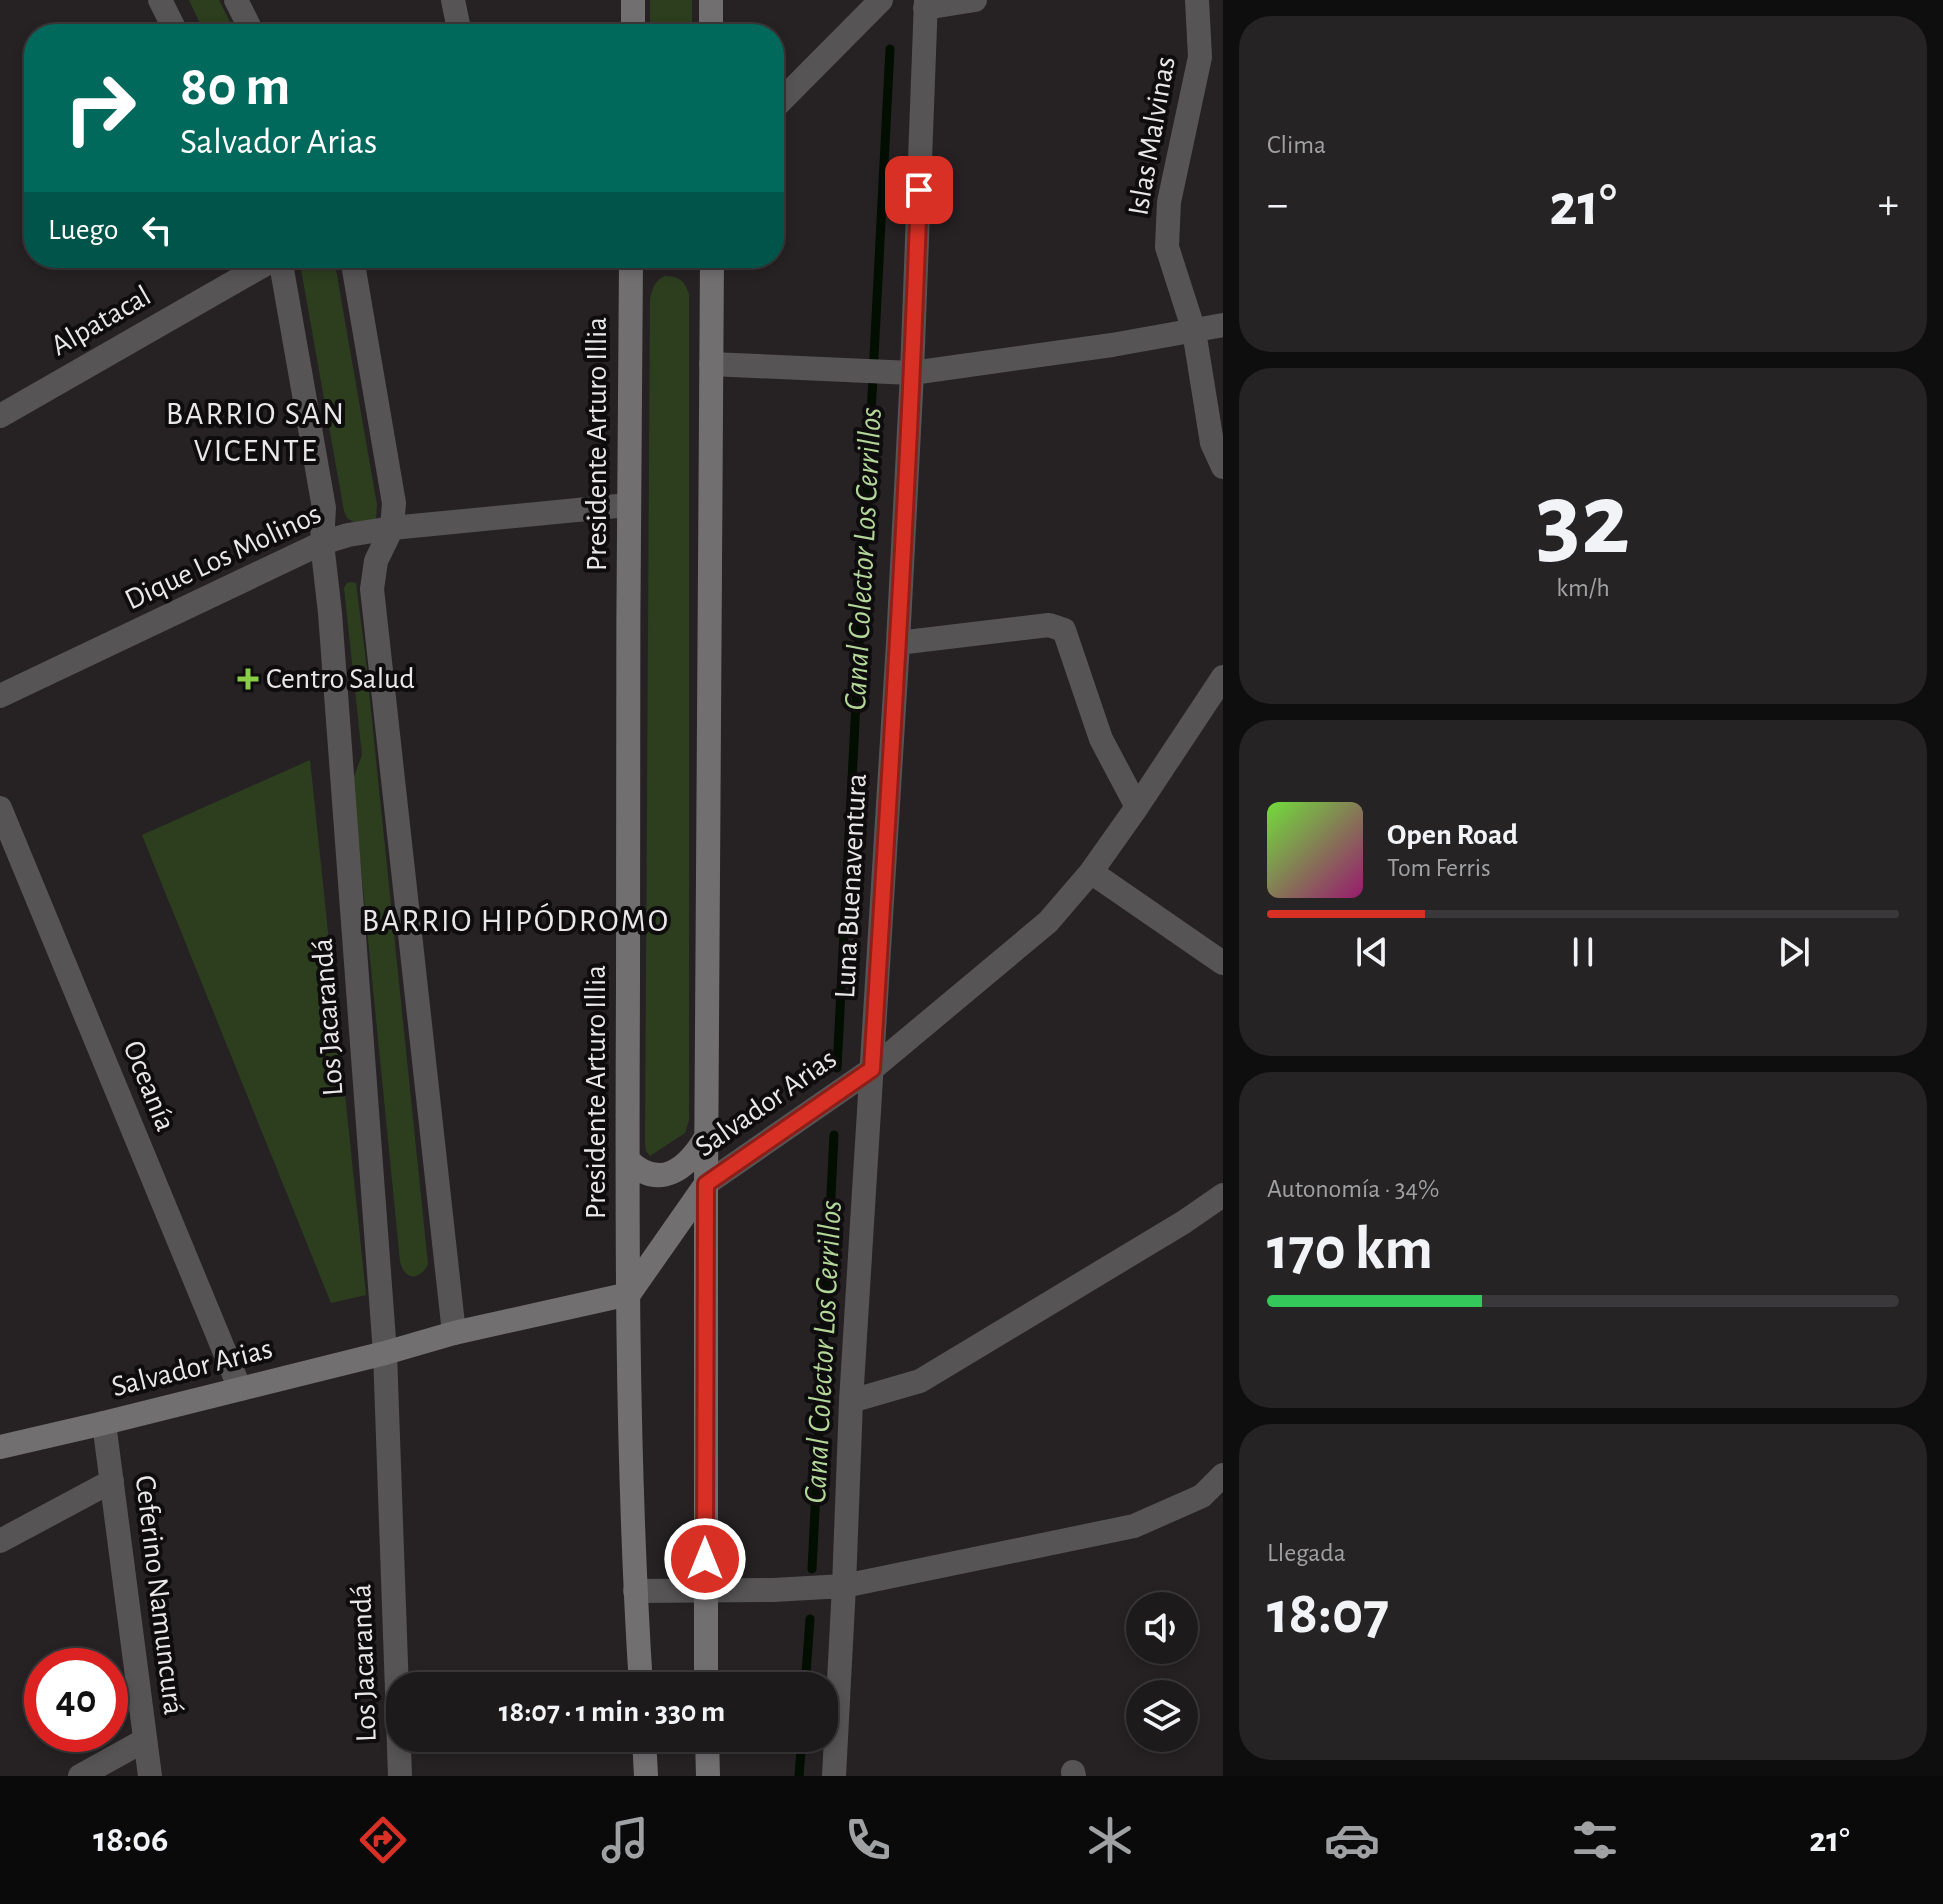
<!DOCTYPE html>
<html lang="es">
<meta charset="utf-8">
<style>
body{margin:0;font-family:"Alegreya Sans",sans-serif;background:#252324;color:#f1f3f6;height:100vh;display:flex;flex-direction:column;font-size:30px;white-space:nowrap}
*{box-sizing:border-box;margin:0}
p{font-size:26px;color:#a0a1a3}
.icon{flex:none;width:44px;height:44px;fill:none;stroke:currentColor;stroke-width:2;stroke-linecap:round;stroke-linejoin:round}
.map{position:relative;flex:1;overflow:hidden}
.sheet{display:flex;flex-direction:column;gap:16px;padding:16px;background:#0f0e0f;width:720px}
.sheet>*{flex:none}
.banner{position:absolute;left:24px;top:24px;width:760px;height:244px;border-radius:32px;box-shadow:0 4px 12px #0003,0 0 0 2px #3a383a;background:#00695c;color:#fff;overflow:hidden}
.tools{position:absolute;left:1126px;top:1592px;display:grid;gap:16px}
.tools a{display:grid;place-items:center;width:72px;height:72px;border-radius:50%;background:#1c1a1b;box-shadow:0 4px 12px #0003,0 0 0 2px #3a383a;font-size:40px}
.speed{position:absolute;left:24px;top:1648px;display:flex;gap:16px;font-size:40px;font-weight:700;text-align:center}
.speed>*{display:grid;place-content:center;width:104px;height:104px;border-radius:50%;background:#1c1a1b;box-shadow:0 4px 12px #0003,0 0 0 2px #3a383a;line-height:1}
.speed .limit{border:12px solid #d22;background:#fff;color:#111}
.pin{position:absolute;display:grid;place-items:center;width:68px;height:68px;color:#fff;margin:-34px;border-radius:16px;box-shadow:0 4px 12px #0006}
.me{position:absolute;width:88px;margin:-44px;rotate:0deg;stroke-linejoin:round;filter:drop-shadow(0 0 6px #0008)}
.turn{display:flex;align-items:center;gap:28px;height:168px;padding:0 24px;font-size:36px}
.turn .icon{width:104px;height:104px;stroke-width:2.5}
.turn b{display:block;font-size:56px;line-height:68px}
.then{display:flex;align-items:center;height:76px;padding:0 24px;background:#0003;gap:16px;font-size:30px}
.big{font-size:60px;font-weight:700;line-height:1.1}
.sheet .widget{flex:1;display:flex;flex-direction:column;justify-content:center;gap:12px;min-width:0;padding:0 28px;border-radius:32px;background:#252324}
.sheet .dial{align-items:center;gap:0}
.dial b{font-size:104px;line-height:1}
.song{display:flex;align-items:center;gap:24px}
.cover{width:96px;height:96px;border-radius:12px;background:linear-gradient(135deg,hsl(100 70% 55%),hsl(320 70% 35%))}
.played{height:8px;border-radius:4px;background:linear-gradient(90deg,#d93025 25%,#3a383a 25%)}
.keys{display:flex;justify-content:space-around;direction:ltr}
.heat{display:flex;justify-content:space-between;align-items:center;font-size:44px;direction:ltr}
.charge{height:12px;border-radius:6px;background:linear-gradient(90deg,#34c759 34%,#3a383a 0)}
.trip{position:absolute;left:386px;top:1672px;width:452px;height:80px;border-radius:32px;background:#1c1a1b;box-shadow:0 4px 12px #0003,0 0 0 2px #3a383a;font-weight:700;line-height:80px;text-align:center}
.tab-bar{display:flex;height:128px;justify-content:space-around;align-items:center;background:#0b0a0b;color:#a0a1a3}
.tab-bar .icon{width:56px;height:56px}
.tab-bar .selected{color:#d93025}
.tab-bar b{font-size:36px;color:#f1f3f6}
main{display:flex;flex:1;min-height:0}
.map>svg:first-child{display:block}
.green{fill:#2d3e1f}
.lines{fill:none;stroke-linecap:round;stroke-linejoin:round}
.stream{stroke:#020e00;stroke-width:9}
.street{stroke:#565455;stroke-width:24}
.secondary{stroke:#726f71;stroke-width:24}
.route-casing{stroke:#8d1f18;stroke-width:20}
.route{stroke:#d93025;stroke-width:14}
.poi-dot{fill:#8ace47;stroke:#0e0c0d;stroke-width:3}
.labels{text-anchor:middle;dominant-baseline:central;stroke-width:8;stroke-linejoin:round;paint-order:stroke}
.street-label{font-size:30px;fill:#eae7e9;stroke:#0e0c0d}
.poi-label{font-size:30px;fill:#eae7e9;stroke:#0e0c0d;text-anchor:start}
.neighbourhood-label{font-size:32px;letter-spacing:2px;fill:#eae7e9;stroke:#0e0c0d}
.water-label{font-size:32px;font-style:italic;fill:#b3d799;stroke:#0e0c0d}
</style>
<main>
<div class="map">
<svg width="1223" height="1776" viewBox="0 0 1223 1776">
<rect width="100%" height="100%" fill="#262224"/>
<path class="green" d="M 189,0 L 219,0 L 236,34 L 205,34 Z
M 650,0 L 692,0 L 692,34 L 650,34 Z
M 306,258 L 334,258 L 377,505 L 376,519 L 355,523 L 347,518 L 344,511 L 301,269 L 302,262 Z
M 665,276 C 679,276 685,281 689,294 L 689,1120 L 685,1133 L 650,1156 L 646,1151 L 645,1143 L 650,300 C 652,289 654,281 665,276 Z
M 351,582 L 356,583 L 365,653 L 428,1264 C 420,1281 404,1281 400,1261 L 355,807 L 353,779 L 362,755 L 344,588 L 347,583 Z
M 310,760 L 366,1295 L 331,1303 L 142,835 Z"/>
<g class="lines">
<path class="stream" d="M 837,1068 L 890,49
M 812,1569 L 834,1135
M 805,1686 L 810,1619
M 799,1776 L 802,1738"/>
<path class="street" d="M 160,0 L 177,34
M 236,0 L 253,34
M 453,0 L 460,34
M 1197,0 L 1200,57 L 1169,202 L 1167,247 L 1194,331 L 1212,443 L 1223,467
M 925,8 L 975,0
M 774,108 L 881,0
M 280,258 L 324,508 L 322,543 L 330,613 L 385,1353 L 400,1776
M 352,258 L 394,503 L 392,528 L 376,561 L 372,589 L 454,1333
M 711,364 L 912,373 L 1112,345 L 1223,325
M 0,416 L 276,258
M 898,643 L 1049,625 L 1064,630 L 1101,739 L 1137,807
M 0,696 L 322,543 L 348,535 L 392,528 L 628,505
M 0,808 L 240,1389
M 1091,872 L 1223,963
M 706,1184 L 872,1069 L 1048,922 L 1091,872 L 1137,807 L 1223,677
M 851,1401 L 920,1381 L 1184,1222 L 1223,1195
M 104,1423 L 150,1776
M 0,1541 L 112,1481
M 635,1591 L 773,1590 L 844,1586 L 1134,1526 L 1202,1496 L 1223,1475
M 1073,1772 L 1074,1776
M 80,1776 L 145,1740
M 834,1776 L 844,1586 L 851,1401 L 898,643 L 912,373 L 926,0"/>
<path class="secondary" d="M 711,0 L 711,34
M 633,34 L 633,0
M 631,258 C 628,500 628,741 628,983 C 627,1217 626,1452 641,1686
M 628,1160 C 660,1192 688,1168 706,1137
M 0,1447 L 104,1423 L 385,1353 L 454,1333 L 629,1294 L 706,1184
M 706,1686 L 706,1184 L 712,258
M 644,1738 L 646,1776
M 707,1738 L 708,1776"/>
</g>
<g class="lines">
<g class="route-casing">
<path id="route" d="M 705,1559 L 706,1184 L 872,1069 C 890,776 909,484 919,190"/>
</g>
<use href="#route" class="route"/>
</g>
<path class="poi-dot" d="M244 667h8v8h8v8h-8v8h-8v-8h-8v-8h8z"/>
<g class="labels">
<g class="street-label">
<text transform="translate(1152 136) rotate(-80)">Islas Malvinas</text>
<text transform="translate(101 321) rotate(-30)">Alpatacal</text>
<text transform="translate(597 444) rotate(-90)">Presidente Arturo Illia</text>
<text transform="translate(223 557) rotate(-25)">Dique Los Molinos</text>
<text transform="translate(851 886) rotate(-87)">Luna Buenaventura</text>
<text transform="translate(328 1017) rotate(-94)">Los Jacarandá</text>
<text transform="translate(149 1086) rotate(68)">Oceanía</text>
<text transform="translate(596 1092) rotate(-90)">Presidente Arturo Illia</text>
<text transform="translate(766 1103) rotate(-35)">Salvador Arias</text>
<text transform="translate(192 1368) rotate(-14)">Salvador Arias</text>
<text transform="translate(159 1595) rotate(83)">Ceferino Namuncurá</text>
<text transform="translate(364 1663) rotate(-92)">Los Jacarandá</text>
</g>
<g class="poi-label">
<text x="266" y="679">Centro Salud</text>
</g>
<g class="neighbourhood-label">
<text x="256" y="414">BARRIO SAN<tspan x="256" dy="37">VICENTE</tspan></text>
<text x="516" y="921">BARRIO HIPÓDROMO</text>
</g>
<g class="water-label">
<text transform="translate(863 559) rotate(-87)">Canal Colector Los Cerrillos</text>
<text transform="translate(823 1352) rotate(-87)">Canal Colector Los Cerrillos</text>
</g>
</g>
</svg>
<div class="tools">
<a><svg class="icon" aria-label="sound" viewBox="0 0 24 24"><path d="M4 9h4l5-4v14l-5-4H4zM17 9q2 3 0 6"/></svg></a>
<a><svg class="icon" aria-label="layers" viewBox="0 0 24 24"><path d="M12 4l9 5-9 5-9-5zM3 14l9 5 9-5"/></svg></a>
</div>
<div class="speed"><div class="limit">40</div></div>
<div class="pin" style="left:919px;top:190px;background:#d93025"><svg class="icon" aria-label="arrive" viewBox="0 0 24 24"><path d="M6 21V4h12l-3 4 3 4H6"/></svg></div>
<svg class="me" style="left:705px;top:1559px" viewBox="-20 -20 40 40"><circle r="17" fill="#d93025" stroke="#fff" stroke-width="3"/><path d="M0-11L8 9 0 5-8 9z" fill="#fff"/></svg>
<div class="trip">18:07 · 1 min · 330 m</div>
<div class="banner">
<div class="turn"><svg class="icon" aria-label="right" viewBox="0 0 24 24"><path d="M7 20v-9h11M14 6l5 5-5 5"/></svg><div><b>80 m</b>Salvador Arias</div></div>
<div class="then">Luego<svg class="icon" aria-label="left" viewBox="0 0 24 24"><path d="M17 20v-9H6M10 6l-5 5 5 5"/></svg></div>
</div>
</div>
<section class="sheet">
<div class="widget"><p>Clima</p>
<div class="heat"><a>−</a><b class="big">21°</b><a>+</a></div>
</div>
<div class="widget dial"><b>32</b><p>km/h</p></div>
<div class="widget">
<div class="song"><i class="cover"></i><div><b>Open Road</b><p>Tom Ferris</p></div></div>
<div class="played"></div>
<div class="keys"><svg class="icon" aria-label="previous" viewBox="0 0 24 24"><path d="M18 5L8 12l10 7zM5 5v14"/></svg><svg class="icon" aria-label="pause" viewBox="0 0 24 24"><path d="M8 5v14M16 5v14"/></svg><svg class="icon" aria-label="next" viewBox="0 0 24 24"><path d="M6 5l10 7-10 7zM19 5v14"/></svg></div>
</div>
<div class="widget"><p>Autonomía · 34%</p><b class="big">170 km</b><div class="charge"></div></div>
<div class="widget"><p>Llegada</p><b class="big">18:07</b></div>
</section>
</main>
<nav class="tab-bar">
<b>18:06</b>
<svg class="icon selected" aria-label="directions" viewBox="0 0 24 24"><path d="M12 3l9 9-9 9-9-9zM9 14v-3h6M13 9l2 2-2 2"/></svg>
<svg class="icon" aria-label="music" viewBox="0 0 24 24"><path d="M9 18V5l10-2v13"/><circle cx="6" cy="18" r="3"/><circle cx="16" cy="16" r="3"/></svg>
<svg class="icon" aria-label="phone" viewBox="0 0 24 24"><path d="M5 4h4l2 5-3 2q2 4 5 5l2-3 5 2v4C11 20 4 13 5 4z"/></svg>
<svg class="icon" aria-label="climate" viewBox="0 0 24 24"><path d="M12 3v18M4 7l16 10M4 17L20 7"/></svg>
<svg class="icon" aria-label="car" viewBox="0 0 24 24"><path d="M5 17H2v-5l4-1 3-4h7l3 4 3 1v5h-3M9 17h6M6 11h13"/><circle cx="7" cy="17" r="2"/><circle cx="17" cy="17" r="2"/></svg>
<svg class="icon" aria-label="filters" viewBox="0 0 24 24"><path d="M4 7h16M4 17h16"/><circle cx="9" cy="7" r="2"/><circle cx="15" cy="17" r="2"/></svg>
<b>21°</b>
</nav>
